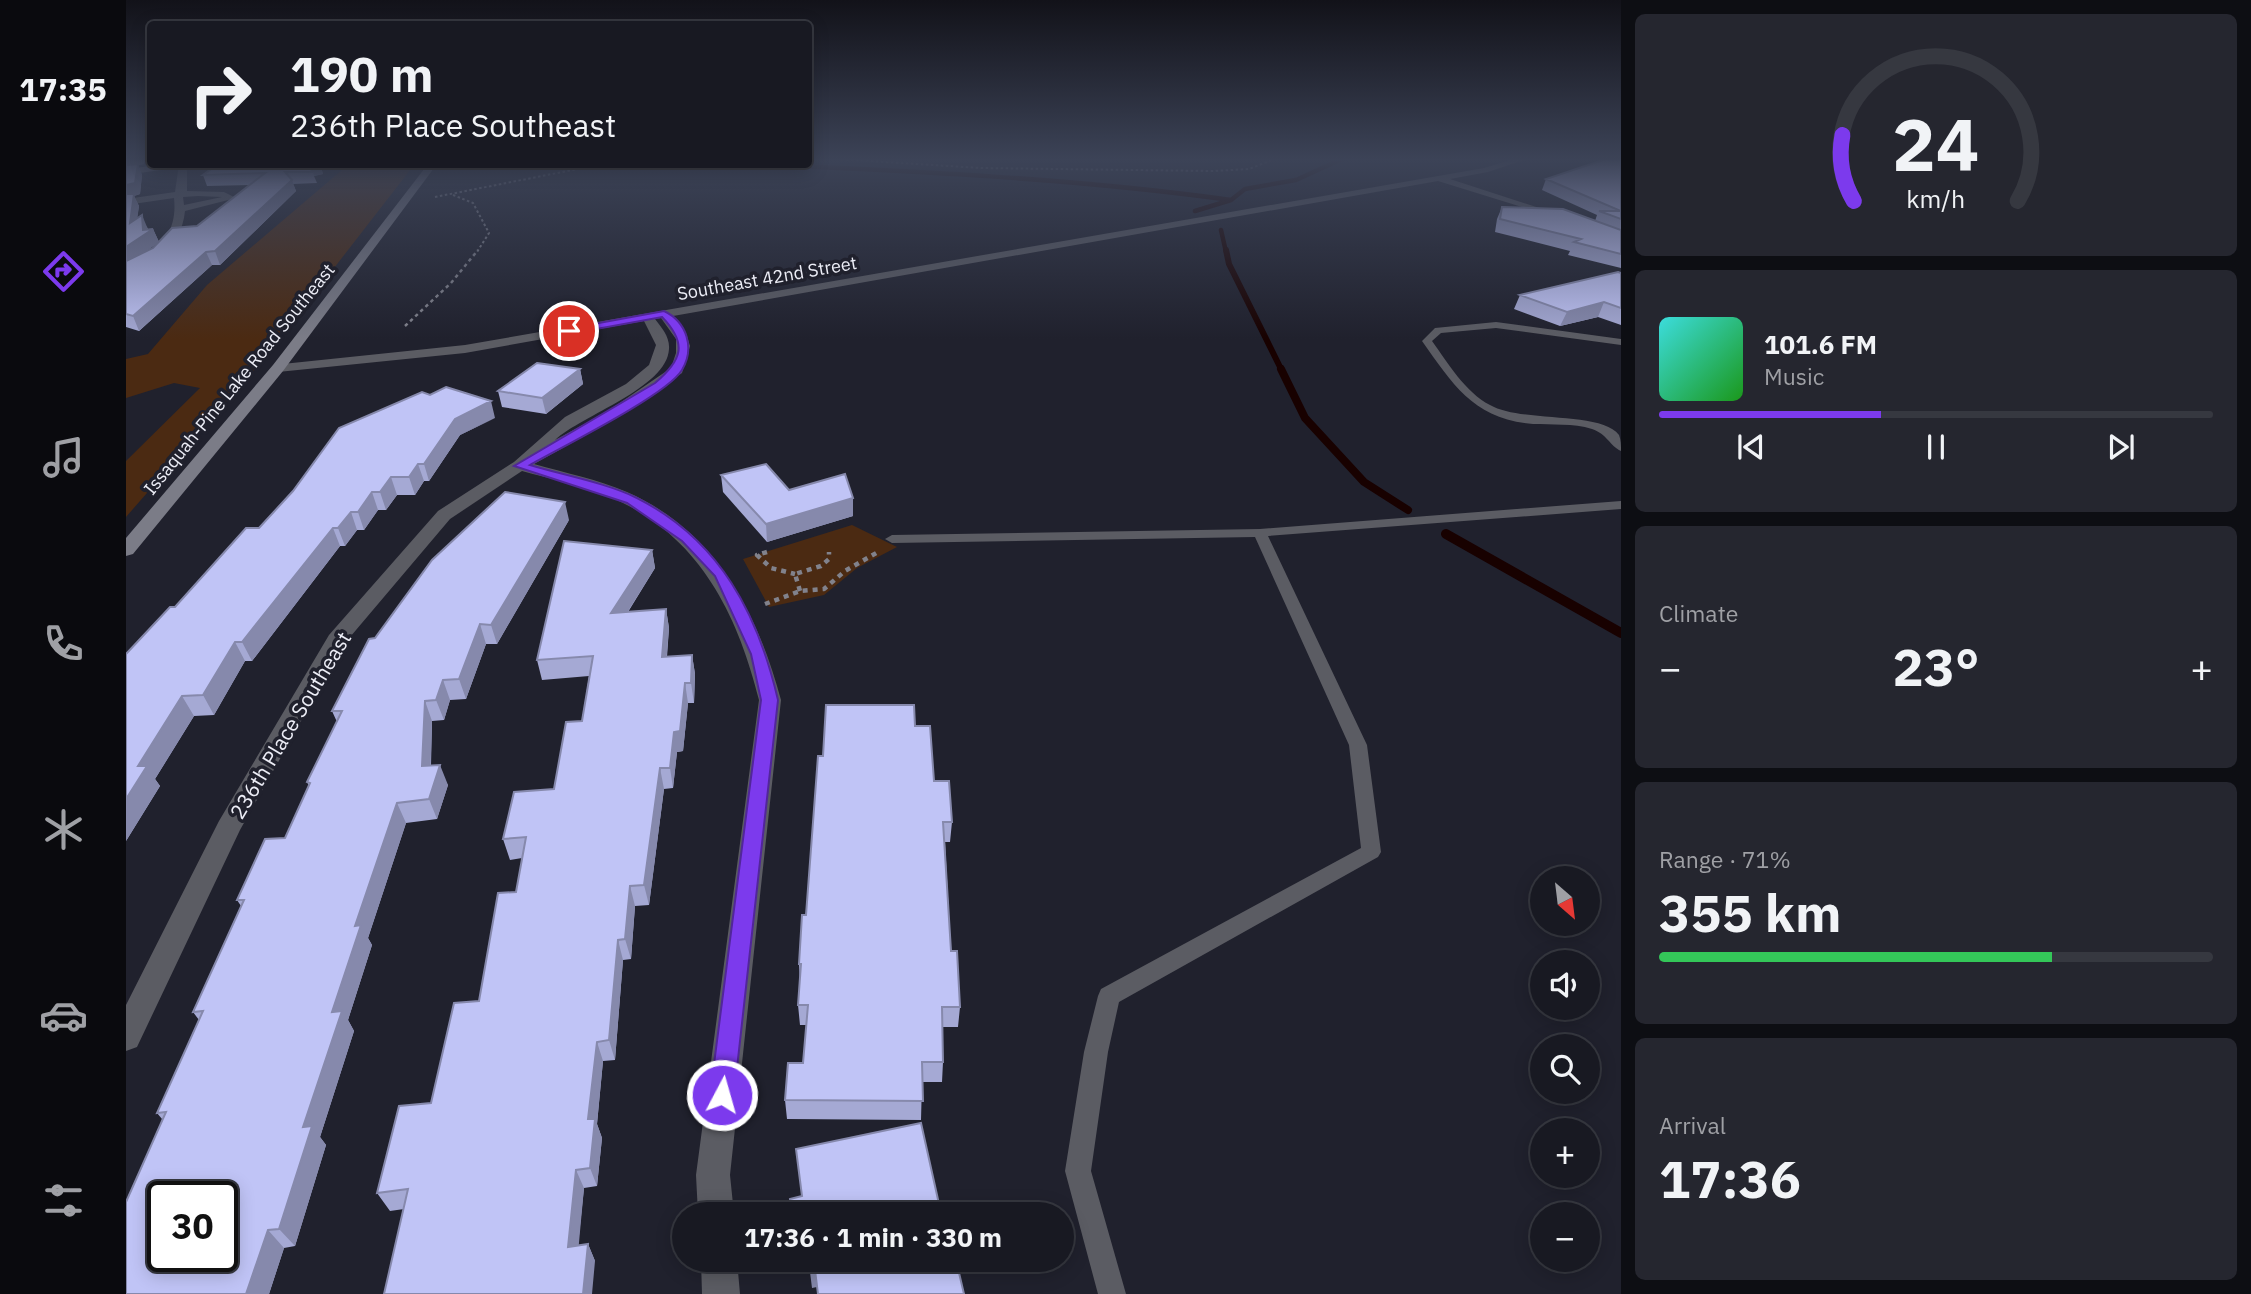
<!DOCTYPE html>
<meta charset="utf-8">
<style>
body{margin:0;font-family:"IBM Plex Sans",sans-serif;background:#25262f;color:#f1f3f6;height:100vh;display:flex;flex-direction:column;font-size:26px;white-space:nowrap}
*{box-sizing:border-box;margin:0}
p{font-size:23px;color:#9fa0a5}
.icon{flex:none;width:38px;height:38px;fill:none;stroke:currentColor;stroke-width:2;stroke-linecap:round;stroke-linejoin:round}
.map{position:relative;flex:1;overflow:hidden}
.details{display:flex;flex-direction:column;gap:14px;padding:14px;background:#0d0e13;width:630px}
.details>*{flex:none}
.guide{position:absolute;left:21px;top:21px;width:665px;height:147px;border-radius:7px;box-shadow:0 4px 18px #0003,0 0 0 2px #363840;background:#181922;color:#f1f3f6;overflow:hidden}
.needle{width:46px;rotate:152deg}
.buttons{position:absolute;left:1404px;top:866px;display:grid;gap:14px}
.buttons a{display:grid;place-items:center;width:70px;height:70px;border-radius:50%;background:#181922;box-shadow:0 4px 18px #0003,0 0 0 2px #363840;font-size:35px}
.speed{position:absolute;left:21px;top:1181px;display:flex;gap:14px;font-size:35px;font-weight:700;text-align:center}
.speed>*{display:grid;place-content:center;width:91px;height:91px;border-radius:50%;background:#181922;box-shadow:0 4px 18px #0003,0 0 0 2px #363840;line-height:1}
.speed .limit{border:4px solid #111;border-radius:10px;background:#fff;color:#111}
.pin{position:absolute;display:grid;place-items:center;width:60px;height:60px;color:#fff;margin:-30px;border:4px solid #fff;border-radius:50%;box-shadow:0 2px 7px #0007}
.me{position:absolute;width:77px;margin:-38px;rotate:6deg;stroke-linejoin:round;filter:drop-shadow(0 0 5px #0008)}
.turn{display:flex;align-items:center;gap:24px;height:147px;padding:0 28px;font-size:32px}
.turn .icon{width:91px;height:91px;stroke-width:2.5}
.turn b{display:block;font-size:49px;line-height:60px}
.big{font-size:52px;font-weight:700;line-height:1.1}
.details .card{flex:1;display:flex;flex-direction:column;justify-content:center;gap:10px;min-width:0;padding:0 24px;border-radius:10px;background:#25262f}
.details .dial{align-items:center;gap:0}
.dial svg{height:182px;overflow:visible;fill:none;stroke:#363840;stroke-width:7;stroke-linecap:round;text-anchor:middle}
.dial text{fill:#f1f3f6;stroke:none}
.song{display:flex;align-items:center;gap:21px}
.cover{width:84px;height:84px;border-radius:10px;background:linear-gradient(135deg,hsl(180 70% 55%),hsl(120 70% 35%))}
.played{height:7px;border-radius:4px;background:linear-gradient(90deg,#7c3aed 40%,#363840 40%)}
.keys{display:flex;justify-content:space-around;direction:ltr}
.heat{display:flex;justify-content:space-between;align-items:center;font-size:38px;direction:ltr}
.charge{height:10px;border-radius:5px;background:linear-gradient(90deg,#34c759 71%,#363840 0)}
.trip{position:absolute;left:546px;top:1202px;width:402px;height:70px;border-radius:35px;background:#181922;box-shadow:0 4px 18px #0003,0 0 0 2px #363840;font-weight:700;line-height:70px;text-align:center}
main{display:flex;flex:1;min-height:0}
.tabs{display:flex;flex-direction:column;width:126px;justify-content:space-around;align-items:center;background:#0a0a0e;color:#9fa0a5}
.tabs .icon{width:49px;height:49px}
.tabs .selected{color:#7c3aed}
.tabs b{font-size:32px;color:#f1f3f6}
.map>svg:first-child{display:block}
.green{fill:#4b2a12}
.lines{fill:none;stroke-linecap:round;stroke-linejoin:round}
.stream-far3{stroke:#180100;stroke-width:4.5}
.stream-far2{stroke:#180100;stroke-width:6}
.stream-far1{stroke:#180100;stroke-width:8}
.stream{stroke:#180100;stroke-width:10}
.path-far2{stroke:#81828c;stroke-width:2;stroke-dasharray:2.5 2.5;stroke-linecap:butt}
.path-far1{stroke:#81828c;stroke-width:2.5;stroke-dasharray:3.5 3.5;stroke-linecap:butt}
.path{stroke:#81828c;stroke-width:4.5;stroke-dasharray:5 5;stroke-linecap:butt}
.lane{fill:#5b5c63;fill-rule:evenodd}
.street{fill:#5b5c63;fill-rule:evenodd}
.secondary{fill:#7b7c87;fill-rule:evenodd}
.wall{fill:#a5a9d4}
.shaded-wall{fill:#8689ac}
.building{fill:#c0c4f6;stroke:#8689ac;stroke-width:2;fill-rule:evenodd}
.route{fill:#7c3aed;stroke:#51269a;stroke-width:2}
.labels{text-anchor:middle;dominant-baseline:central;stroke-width:7;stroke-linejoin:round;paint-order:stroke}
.far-street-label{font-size:18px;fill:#ecedf6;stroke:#20212d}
.street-label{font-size:21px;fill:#ecedf6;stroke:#20212d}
</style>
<main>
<nav class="tabs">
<b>17:35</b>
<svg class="icon selected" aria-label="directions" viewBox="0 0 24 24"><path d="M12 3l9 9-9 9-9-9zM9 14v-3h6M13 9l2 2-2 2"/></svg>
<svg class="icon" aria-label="music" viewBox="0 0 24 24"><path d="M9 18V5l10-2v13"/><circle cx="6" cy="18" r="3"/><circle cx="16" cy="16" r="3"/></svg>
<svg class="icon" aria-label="phone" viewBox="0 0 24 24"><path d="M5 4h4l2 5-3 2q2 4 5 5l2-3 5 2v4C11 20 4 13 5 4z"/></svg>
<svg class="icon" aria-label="climate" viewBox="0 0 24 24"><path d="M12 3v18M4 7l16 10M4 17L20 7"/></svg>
<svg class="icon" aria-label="car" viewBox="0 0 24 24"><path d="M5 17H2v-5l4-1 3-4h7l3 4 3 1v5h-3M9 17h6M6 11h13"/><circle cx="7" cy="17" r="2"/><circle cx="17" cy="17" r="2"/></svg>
<svg class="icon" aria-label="filters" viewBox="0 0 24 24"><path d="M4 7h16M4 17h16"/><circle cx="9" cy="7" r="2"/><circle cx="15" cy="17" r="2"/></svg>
</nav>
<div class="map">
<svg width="1495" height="1294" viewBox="0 0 1495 1294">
<rect width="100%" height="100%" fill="#20212d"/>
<path class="green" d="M 223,164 L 288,165 L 132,366 L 0,517 L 0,461 L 74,388 L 48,383 L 0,398 L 0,359 L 22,354 L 81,285 Z
M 726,525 L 771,547 L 731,568 L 698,595 L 643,607 L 617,559 Z"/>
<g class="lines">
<path class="stream-far3" d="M 624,164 C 785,171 945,178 1105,200
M 1069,211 L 1105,200 L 1119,189 L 1170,180 L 1218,158
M 1095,230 L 1100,252"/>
<path class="stream-far2" d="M 1100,250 L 1103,264 L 1156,371"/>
<path class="stream-far1" d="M 1155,369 L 1179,418 L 1238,482 L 1282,510"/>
<path class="stream" d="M 1320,534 L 1495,633"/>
<path class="path-far2" d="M 695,158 L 855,168 L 1087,171 L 1123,169 L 1151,158
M 327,195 L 347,203 L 363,233 L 351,252
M 309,197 L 477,164"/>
<path class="path-far1" d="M 279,326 L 325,283 L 352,250"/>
<path class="path" d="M 641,552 L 631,555 L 645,568 L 669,574
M 674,591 L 669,574 L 695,566 L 703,559 L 703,552
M 639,604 L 674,591 L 698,589 L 719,571 L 752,552"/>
<path class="lane" d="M 1370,322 L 1495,339 L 1495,345 L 1370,328 L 1315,333 L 1306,341 C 1322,363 1339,392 1364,405 C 1395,423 1475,411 1493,435 C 1495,440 1495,445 1495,451 C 1484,446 1481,434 1466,429 C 1447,423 1426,425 1407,424 C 1348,419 1328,386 1296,341 L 1309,328 Z
M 1495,501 L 1495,509 L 1142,536 L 1241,745 L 1255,852 L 1252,857 L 993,1002 L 982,1052 L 965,1171 L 1000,1294 L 972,1294 L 939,1171 L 958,1052 L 972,996 L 975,989 L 1235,848 L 1223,745 L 1129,537 L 766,543 L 759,539 L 766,535 L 1134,529 Z"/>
<path class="street" d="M 1391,158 L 1404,158 L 1362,172 L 1324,179 L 1441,217 L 1441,221 L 1312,181 L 547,316 L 560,333 L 564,346 L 556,373 L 489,419 L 408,464 C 439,473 471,479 501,492 C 589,531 631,611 655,700 L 604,1175 L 608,1214 L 572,1214 L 570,1175 L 633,700 C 611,612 572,534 484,497 C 455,485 425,479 396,471 L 324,519 L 219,643 L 114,830 L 11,1047 L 0,1051 L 0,1005 L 93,821 L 203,635 L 312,511 L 388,462 L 439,417 L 500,384 L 523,365 L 530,345 L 518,321 L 339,353 L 152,372 L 147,371 L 147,365 L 339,345 L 1358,168 ZM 535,318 L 550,339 L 550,353 L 545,368 L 479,413 L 429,440 C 456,415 541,388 543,349 C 544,337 536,328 529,319 Z
M 53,164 L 61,164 L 61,191 L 98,192 L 110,198 L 59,211 C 56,244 30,266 0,275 L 0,268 C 31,252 52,235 48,198 L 0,205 L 0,199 L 49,192 ZM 72,196 L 96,197 L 58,205 L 57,197 Z
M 575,1260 L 611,1260 L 614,1294 L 576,1294 Z"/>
<path class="secondary" d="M 43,164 L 75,164 L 0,175 L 0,169 Z
M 302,164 L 311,164 L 157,371 L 7,554 L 0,556 L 0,538 L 147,365 Z"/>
</g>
<path class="wall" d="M 0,158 L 18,158 L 18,164 L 12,165 L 16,175 L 14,194 L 8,196 L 13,206 L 11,218 L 21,227 L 22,229 L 27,229 L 33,242 L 16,254 L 71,226 L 124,185 L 81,186 L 77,175 L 194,164 L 197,174 L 188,176 L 191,183 L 167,184 L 170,191 L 94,265 L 86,265 L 13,331 L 0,327 Z
M 1495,158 L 1495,268 L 1442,255 L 1444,251 L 1369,232 L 1371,219 L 1376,207 L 1469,221 L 1471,215 L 1416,190 L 1420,179 Z
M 1495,273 L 1495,325 L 1472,317 L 1434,326 L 1388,309 L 1394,295 Z
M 454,369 L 457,384 L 420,414 L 376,407 L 372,391 Z
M 369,418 L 334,435 L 303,481 L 298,481 L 289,495 L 271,495 L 260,510 L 252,510 L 238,530 L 231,530 L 219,546 L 214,546 L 126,661 L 119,661 L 88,715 L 68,716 L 29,779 L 34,786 L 0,841 L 49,607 L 133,528 Z
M 595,475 L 663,490 L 727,516 L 641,542 L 597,492 Z
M 443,520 L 371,644 L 360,644 L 340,699 L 324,700 L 318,720 L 306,721 L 305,766 L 322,785 L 311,819 L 280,823 L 242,938 L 246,945 L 222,1020 L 228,1031 L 194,1137 L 200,1145 L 169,1246 L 158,1248 L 143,1294 L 0,1294 L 36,1119 L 31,1113 L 73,1020 L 67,1012 L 115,906 L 111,900 L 159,838 L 183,786 L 181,782 L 211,722 L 206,711 L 249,638 Z
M 526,550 L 529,568 L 502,612 L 540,609 L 543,628 L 541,657 L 566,655 L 569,674 L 568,703 L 562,703 L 557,751 L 551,752 L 547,788 L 538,789 L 523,905 L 509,906 L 505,959 L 497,960 L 489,1060 L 477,1061 L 471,1124 L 476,1138 L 471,1186 L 458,1188 L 452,1245 L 462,1244 L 469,1261 L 278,1209 L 264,1211 L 251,1193 L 305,1103 L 353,1001 L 390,892 L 396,858 L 384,860 L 377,839 L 428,789 L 456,721 L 463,676 L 416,680 L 411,660 Z
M 789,726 L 808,781 L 826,822 L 824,842 L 819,842 L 825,951 L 834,1007 L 832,1027 L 816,1027 L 817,1062 L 816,1082 L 796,1082 L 795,1120 L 661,1119 L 659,1100 L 677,1063 L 681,1025 L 674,1025 L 672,1005 L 674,982 L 673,964 L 680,915 L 697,756 Z"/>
<path class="shaded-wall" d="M 0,158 L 18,158 L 18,164 L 12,165 L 16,175 L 14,194 L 8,196 L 13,206 L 9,235 L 4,223 L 0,198 Z
M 194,164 L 197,174 L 188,176 L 187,172 L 182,165 Z
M 166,180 L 170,191 L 94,265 L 89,251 Z
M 16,215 L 21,227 L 22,232 L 27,229 L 33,242 L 0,265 L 0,247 L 17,230 Z
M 80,252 L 86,265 L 13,331 L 7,316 Z
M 1478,302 L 1472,317 L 1434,326 L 1441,312 Z
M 454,369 L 457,384 L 420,414 L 416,398 Z
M 365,401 L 369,418 L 334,435 L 303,481 L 298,464 L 329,419 Z
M 292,464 L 298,481 L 289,495 L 283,477 Z
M 265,477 L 271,495 L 260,510 L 254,492 Z
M 246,492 L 252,510 L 238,530 L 232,512 Z
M 727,498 L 727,516 L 641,542 L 640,524 Z
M 439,502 L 443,520 L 371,644 L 365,625 Z
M 225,512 L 231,530 L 219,546 L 212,528 Z
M 207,528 L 214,546 L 126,661 L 116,642 Z
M 526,550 L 529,568 L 489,632 L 485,613 Z
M 540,609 L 543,628 L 539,676 L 536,657 Z
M 354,624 L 360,644 L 340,699 L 333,679 Z
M 109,642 L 119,661 L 88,715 L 77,695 Z
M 566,655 L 569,674 L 568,703 L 565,683 Z
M 317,680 L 324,700 L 318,720 L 310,700 Z
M 559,683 L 562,703 L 557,751 L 551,752 L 547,788 L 544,768 L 548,732 Z
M 56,696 L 68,716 L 29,779 L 34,786 L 0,841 L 0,799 L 12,766 Z
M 299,701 L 306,721 L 304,786 L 296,766 Z
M 314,765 L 322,785 L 311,819 L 303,799 Z
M 534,768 L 538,789 L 523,905 L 518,885 Z
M 271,803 L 280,823 L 242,938 L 246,945 L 222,1020 L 228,1031 L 194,1137 L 200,1145 L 169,1246 L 153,1229 L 177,1127 L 229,926 Z
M 504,886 L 509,906 L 505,959 L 499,939 Z
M 492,940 L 497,960 L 489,1060 L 483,1040 Z
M 471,1042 L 477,1061 L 471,1124 L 476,1138 L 471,1186 L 464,1168 L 462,1119 Z
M 450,1170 L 458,1188 L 451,1264 L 442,1247 Z
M 142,1230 L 158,1248 L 143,1294 L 120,1294 Z
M 462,1244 L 469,1261 L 466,1294 L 457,1294 Z
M 689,1270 L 691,1287 L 686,1288 L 684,1272 Z"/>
<path class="building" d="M 1483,158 L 1495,158 L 1495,219 L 1473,211 L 1495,211 L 1420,179 Z
M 12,164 L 9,183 L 0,185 L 0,165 Z
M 92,164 L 184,164 L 182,165 L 187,172 L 159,172 L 166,180 L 89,251 L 80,252 L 7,316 L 0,314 L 0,261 L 27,248 L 46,228 L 71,226 L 139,173 L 77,175 Z
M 0,194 L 8,194 L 4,223 L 16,215 L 17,230 L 27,229 L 0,247 Z
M 1376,207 L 1437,209 L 1495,230 L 1495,254 L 1448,242 L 1455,239 L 1374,219 Z
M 1492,272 L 1495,273 L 1495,308 L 1478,302 L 1441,312 L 1394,295 Z
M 411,363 L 454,369 L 416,398 L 372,391 Z
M 320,387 L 365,401 L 329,419 L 298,464 L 292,464 L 283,477 L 265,477 L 254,492 L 246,492 L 232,512 L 225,512 L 212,528 L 207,528 L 116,642 L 109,642 L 77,695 L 56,696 L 12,766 L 21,766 L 0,799 L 0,654 L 44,607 L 49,607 L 120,528 L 133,528 L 167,491 L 213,428 L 296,392 L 304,395 Z
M 640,464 L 663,490 L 719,474 L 727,498 L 640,524 L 595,475 Z
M 379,492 L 439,502 L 365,625 L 354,624 L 333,679 L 317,680 L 310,700 L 299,701 L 296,766 L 314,765 L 303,799 L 271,803 L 229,926 L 235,925 L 206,1012 L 216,1011 L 177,1127 L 186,1126 L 153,1229 L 142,1230 L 120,1294 L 0,1294 L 0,1202 L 40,1112 L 31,1113 L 77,1011 L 67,1012 L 118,900 L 111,900 L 139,839 L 159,838 L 184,783 L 181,782 L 216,711 L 206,711 L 243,639 L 249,638 L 306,560 ZM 37,1197 L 96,1197 L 96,1256 L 37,1256 Z
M 438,541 L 526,550 L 485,613 L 540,609 L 536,657 L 566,655 L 565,683 L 559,683 L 554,731 L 548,732 L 544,768 L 534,768 L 518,885 L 504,886 L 499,939 L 492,940 L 483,1040 L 471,1042 L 462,1119 L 469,1119 L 464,1168 L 450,1170 L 442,1247 L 462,1244 L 457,1294 L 258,1294 L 282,1189 L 251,1193 L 273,1106 L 305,1103 L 328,1003 L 353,1001 L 372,893 L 390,892 L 400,837 L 377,839 L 388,792 L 428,789 L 440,722 L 456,721 L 467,656 L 411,660 Z
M 700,705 L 788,705 L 789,726 L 804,726 L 808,781 L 823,781 L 826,822 L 817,822 L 825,951 L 831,951 L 834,1007 L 816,1007 L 817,1062 L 796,1062 L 797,1101 L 659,1100 L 662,1063 L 677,1063 L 682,1005 L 672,1005 L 675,964 L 673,964 L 676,915 L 680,915 L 692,756 L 697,756 Z
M 795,1123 L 813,1204 L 823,1202 L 826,1214 L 666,1214 L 664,1199 L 676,1196 L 670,1149 Z
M 683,1260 L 830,1260 L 838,1294 L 692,1294 L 689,1270 L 684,1272 Z"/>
<linearGradient id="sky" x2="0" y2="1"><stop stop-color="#121219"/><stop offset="0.47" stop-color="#3c4357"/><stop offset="1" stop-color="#3c4357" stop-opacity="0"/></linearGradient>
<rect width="1495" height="339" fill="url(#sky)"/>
<path class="route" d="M 538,311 C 561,322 569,348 556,370 C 541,395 434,448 404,465 C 437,475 481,483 511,498 C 594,540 632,614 652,700 L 608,1095 L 605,1104 L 596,1107 L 587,1104 L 584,1095 L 635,700 L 625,654 L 589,576 L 556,541 L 501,503 L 388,466 L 529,383 C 556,360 562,344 536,317 L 443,334 L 440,329 Z"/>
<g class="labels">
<g class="far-street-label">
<text transform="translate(641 278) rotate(-10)">Southeast 42nd Street</text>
<text transform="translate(113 379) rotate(-51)">Issaquah-Pine Lake Road Southeast</text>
</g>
<g class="street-label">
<text transform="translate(164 725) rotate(-59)">236th Place Southeast</text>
</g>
</g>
</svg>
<div class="buttons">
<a><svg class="needle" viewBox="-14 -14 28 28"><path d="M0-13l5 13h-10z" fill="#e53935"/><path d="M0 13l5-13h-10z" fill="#9fa0a5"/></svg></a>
<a><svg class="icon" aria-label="sound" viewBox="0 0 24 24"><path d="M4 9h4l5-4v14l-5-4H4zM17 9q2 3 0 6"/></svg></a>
<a><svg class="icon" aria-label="search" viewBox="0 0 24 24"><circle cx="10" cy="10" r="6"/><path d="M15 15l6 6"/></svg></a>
<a>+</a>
<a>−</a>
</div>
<div class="speed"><div class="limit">30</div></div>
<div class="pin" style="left:443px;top:331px;background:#d93025"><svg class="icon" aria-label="arrive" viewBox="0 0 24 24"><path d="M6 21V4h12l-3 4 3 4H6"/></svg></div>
<svg class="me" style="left:596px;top:1095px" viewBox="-20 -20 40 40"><circle r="17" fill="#7c3aed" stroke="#fff" stroke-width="3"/><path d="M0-11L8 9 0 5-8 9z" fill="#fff"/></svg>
<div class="trip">17:36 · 1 min · 330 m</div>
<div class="guide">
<div class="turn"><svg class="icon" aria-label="right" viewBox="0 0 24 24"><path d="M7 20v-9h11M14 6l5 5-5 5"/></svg><div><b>190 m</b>236th Place Southeast</div></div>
</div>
</div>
<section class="details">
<div class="card dial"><svg viewBox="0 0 100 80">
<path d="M14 69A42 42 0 1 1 86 69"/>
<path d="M14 69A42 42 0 0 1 9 40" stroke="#7c3aed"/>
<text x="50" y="56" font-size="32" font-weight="700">24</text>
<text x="50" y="72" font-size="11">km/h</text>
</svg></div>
<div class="card">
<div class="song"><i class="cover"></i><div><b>101.6 FM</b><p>Music</p></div></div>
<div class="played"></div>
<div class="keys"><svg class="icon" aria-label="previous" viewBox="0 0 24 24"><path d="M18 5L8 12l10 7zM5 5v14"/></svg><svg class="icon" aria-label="pause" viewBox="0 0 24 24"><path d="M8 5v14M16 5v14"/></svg><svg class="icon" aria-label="next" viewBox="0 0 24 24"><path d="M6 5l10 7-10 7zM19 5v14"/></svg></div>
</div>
<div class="card"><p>Climate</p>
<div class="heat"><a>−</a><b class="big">23°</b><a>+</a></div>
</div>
<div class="card"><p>Range · 71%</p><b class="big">355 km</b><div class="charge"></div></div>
<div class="card"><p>Arrival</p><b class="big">17:36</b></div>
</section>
</main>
